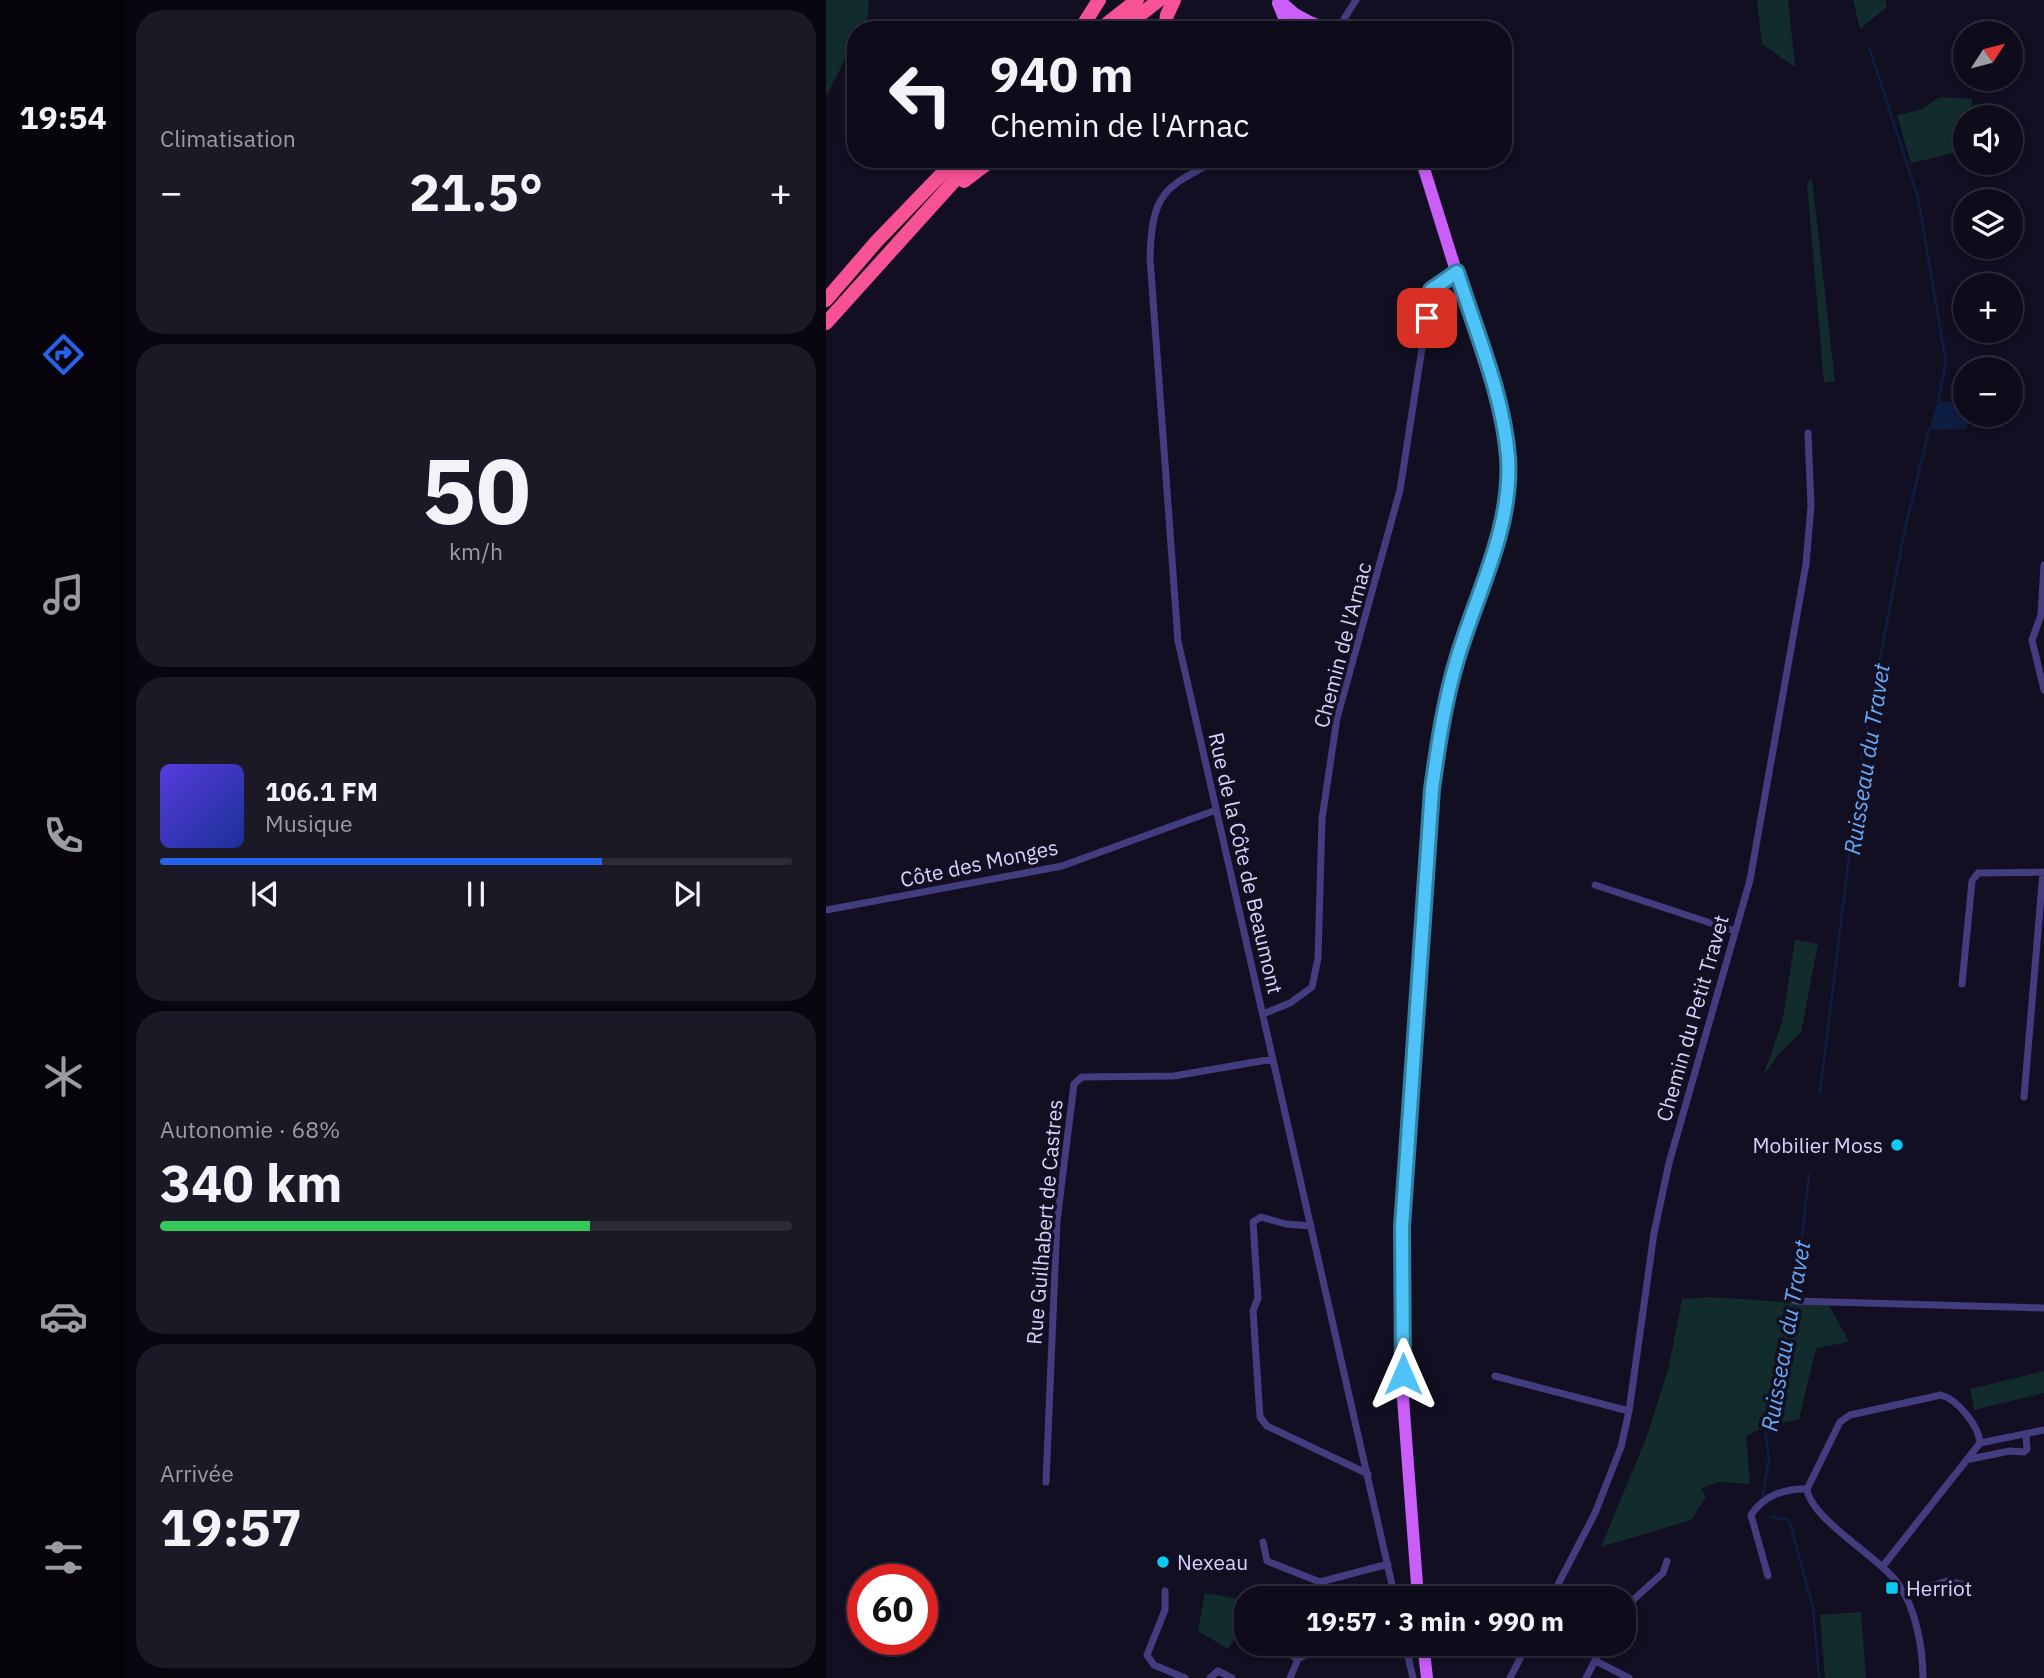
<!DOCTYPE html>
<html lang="fr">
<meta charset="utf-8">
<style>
body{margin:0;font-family:"IBM Plex Sans",sans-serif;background:#1c1927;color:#f1f3f6;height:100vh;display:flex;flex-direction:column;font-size:26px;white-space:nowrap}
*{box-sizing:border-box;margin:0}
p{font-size:23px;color:#9b9ba2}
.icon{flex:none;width:38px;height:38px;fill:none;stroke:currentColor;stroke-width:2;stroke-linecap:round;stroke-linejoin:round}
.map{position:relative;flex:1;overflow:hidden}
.details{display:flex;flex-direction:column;gap:10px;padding:10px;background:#08060e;width:700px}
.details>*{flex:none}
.banner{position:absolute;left:21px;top:21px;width:665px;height:147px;border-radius:28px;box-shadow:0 4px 10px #0003,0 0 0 2px #2e2b39;background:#0e0b1a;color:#f1f3f6;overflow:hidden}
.needle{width:46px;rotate:54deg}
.fabs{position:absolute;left:1127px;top:21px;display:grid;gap:14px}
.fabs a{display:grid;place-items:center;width:70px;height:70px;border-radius:50%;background:#0e0b1a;box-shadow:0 4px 10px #0003,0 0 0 2px #2e2b39;font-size:35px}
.speed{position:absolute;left:21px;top:1564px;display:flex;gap:14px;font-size:35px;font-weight:700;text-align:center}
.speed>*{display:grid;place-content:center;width:91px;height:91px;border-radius:50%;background:#0e0b1a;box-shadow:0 4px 10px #0003,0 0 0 2px #2e2b39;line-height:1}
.speed .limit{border:10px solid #d22;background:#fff;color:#111}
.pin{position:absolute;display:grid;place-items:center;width:60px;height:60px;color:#fff;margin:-30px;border-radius:14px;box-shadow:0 4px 10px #0006}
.me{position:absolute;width:77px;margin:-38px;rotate:0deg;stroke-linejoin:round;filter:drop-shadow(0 0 5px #0008)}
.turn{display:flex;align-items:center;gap:24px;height:147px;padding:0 28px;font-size:32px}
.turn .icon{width:91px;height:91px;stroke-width:2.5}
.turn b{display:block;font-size:49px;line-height:60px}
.big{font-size:52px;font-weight:700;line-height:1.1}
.details .card{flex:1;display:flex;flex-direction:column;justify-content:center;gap:10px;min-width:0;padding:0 24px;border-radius:28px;background:#1c1927}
.details .dial{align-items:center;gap:0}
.dial b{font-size:91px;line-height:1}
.song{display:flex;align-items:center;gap:21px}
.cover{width:84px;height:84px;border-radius:10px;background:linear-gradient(135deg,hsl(250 70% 55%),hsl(230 70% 35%))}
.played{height:7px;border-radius:4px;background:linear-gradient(90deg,#2563eb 70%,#2e2b39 70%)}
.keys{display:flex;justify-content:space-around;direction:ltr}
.heat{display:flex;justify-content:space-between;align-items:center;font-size:38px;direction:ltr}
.charge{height:10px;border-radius:5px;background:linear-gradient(90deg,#34c759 68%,#2e2b39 0)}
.trip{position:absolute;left:408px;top:1586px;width:402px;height:70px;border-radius:28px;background:#0e0b1a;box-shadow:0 4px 10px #0003,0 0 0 2px #2e2b39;font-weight:700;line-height:70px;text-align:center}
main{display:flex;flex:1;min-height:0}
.tab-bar{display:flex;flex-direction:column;width:126px;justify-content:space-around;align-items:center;background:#06040a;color:#9b9ba2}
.tab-bar .icon{width:49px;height:49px}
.tab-bar .current{color:#2563eb}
.tab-bar b{font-size:32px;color:#f1f3f6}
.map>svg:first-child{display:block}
.green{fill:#122b2c}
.water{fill:#0e1d42}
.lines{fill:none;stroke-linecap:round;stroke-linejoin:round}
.stream{stroke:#0e1d42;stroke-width:2.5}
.street{stroke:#433c7f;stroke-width:7}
.primary{stroke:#c95ef8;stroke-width:12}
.highway{stroke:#f75296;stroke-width:14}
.route-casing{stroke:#337fa1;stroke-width:18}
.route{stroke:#4fc3f7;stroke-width:12}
.poi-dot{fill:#0bc9f0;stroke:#130f22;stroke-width:2.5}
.labels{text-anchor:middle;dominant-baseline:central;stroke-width:7;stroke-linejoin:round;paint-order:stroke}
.street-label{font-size:21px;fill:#dad2fd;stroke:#130f22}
.poi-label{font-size:21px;fill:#dad2fd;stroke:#130f22;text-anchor:start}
.water-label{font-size:23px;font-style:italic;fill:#65a9f8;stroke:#130f22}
</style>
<main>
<nav class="tab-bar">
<b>19:54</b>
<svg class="icon current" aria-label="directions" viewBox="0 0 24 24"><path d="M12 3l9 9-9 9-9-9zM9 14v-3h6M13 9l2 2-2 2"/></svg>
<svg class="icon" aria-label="music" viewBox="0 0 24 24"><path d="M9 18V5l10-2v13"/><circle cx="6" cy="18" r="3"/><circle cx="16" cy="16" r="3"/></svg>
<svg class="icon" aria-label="phone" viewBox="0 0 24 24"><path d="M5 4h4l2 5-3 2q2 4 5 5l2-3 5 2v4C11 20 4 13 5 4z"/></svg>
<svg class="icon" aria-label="climate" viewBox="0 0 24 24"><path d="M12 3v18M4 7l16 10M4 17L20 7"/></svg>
<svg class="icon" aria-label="car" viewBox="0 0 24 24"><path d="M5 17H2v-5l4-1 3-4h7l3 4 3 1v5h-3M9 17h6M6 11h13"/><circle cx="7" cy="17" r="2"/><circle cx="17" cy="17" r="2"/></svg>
<svg class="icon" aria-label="filters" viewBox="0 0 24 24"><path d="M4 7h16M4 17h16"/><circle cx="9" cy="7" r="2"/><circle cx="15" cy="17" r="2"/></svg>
</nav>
<section class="details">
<div class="card"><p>Climatisation</p>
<div class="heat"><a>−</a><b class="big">21.5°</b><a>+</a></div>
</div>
<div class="card dial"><b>50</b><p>km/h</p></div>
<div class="card">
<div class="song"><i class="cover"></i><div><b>106.1 FM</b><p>Musique</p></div></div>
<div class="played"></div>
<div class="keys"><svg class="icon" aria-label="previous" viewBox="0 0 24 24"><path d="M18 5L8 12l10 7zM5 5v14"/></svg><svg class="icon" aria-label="pause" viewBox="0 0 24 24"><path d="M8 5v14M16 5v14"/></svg><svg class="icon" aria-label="next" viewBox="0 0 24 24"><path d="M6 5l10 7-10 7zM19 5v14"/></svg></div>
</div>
<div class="card"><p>Autonomie · 68%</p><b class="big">340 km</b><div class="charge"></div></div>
<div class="card"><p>Arrivée</p><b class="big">19:57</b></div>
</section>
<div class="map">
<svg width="1218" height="1678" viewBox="0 0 1218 1678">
<rect width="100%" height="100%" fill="#130f22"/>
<path class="green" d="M 0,0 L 43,0 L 42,16 L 35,30 L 30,30 L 30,39 L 0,96 Z
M 931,0 L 962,0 L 969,67 L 936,44 Z
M 1027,0 L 1059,0 L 1061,7 L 1034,29 Z
M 1114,97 L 1146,99 L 1144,117 L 1139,117 L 1139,150 L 1085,163 L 1071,115 L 1094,110 Z
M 986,179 L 1009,381 L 998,383 L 981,183 Z
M 969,940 L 992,944 L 975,1032 L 953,1054 L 937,1076 L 956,1023 Z
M 885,1297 L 1003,1305 L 1023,1342 L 990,1348 L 973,1419 L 939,1427 L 920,1436 L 924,1484 L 893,1482 L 875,1488 L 880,1497 L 865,1520 L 775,1547 L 821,1436 L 843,1366 L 856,1299 Z
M 1218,1371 L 1218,1393 L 1148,1410 L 1144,1389 Z
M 379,1593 L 420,1600 L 419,1644 L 409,1638 L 402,1649 L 372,1631 Z
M 1035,1612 L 1040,1678 L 999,1678 L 994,1615 Z"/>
<path class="water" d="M 1112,401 L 1139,403 L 1139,415 L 1143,415 L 1140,429 L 1103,430 Z"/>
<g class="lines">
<path class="stream" d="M 1043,47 L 1092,198 L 1120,362 L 1112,401
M 994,1092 L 1035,759 L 1078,533 L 1103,430
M 936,1498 L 943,1460 L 939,1427 L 966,1324 L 983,1175
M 946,1517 L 963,1520 L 987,1607 L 993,1678"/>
<path class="street" d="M 511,30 L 530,0
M 394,159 C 338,187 326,192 324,258 L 352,641 L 569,1598
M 1218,565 L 1215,615 L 1206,640 L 1218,690
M 769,885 L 909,931
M 0,910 L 236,866 L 390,810
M 1136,984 L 1146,881 L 1152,873 L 1218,872
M 437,1014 L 464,1003 L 486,987 L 492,958 L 496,819 L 511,718 L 574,490 L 605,290 L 630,272
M 1198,1097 L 1217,872
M 485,1226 L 460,1224 L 435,1217 L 427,1222 L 432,1298 L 427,1311 L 434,1417 L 441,1426 L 542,1474
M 969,1301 L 1218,1308
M 669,1376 L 803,1411
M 1154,1443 L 1218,1430
M 1144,1459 L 1184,1451 L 1198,1452 L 1201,1449 L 1200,1436
M 220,1482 L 231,1221 L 248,1084 L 256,1077 L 348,1076 L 447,1059
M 437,1542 L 441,1561 L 494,1582 L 562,1564
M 1057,1566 L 1154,1443
M 942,1576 L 925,1515 C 937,1496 959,1488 981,1489
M 339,1591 L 339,1610 L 321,1655 L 328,1665 L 359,1678
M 1078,1594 L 1121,1581 L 1139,1585
M 725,1598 L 769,1513 L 795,1447 L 803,1411 L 828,1233 L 843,1163 L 924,880 L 980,564 L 985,506 L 982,433
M 798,1608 L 837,1573 L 841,1561
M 465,1643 L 462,1653 L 472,1659 L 479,1655 L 477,1643
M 579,1643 L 587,1678
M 770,1661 L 803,1678
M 384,1678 L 392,1671 L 406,1678
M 464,1678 L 472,1659
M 684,1678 L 702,1643
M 760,1678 L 778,1643
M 1097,1678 C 1097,1649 1090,1609 1073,1585 C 1054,1557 985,1520 981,1489 L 1014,1422 L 1024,1415 L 1115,1395 C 1132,1400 1153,1426 1154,1443"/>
<path class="primary" d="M 453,0 L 469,14 L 486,23
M 452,3 L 463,30
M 469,30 L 486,23 L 505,30
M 592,1598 L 577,1398 L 576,1227 L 606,789 C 612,746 618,704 630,663 C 646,609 673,556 680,500 C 684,471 680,443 675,415 L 595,159
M 597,1643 L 601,1678"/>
<path class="highway" d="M 254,30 L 273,0
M 273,30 L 311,0
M 295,30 L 333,0
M 339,30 L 341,15 L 348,0
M 138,181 L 167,159
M 0,300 L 50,242 L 130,159
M 0,323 L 148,159"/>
</g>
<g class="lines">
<g class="route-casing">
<path id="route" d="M 577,1374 L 576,1227 L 606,789 C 612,746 618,704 630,663 C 649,596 687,529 682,457 C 677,394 650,332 631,272 L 605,290 L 601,318"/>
</g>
<use href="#route" class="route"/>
</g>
<g class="poi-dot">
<circle cx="1071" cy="1145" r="7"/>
<circle cx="337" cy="1562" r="7"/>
<rect x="1059" y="1581" width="14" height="14" rx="3.5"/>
</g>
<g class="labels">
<g class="street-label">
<text transform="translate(516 645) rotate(-75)">Chemin de l'Arnac</text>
<text transform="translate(153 863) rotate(-12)">Côte des Monges</text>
<text transform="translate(420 863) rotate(77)">Rue de la Côte de Beaumont</text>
<text transform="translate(866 1018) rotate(-74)">Chemin du Petit Travet</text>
<text transform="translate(218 1222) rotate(-85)">Rue Guilhabert de Castres</text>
</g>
<g class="poi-label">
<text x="1057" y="1145" text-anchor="end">Mobilier Moss</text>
<text x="351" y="1562">Nexeau</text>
<text x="1080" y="1588">Herriot</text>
</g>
<g class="water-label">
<text transform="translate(1040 759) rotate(-81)">Ruisseau du Travet</text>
<text transform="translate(959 1336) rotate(-80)">Ruisseau du Travet</text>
</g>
</g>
</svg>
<div class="fabs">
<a><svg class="needle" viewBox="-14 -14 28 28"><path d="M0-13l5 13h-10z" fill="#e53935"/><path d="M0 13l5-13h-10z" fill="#9b9ba2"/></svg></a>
<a><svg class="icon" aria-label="sound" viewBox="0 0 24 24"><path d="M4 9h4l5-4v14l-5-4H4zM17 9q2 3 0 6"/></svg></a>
<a><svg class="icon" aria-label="layers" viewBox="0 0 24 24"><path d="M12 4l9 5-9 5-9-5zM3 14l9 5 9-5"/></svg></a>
<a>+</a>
<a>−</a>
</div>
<div class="speed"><div class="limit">60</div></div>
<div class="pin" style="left:601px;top:318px;background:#d93025"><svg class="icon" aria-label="arrive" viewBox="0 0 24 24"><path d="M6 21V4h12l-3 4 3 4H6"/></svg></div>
<svg class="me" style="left:577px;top:1374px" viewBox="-20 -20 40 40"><path d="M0-17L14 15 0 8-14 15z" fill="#4fc3f7" stroke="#fff" stroke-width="4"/></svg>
<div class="trip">19:57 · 3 min · 990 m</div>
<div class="banner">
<div class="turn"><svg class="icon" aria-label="left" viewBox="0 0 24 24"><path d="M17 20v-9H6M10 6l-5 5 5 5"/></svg><div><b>940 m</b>Chemin de l'Arnac</div></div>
</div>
</div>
</main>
